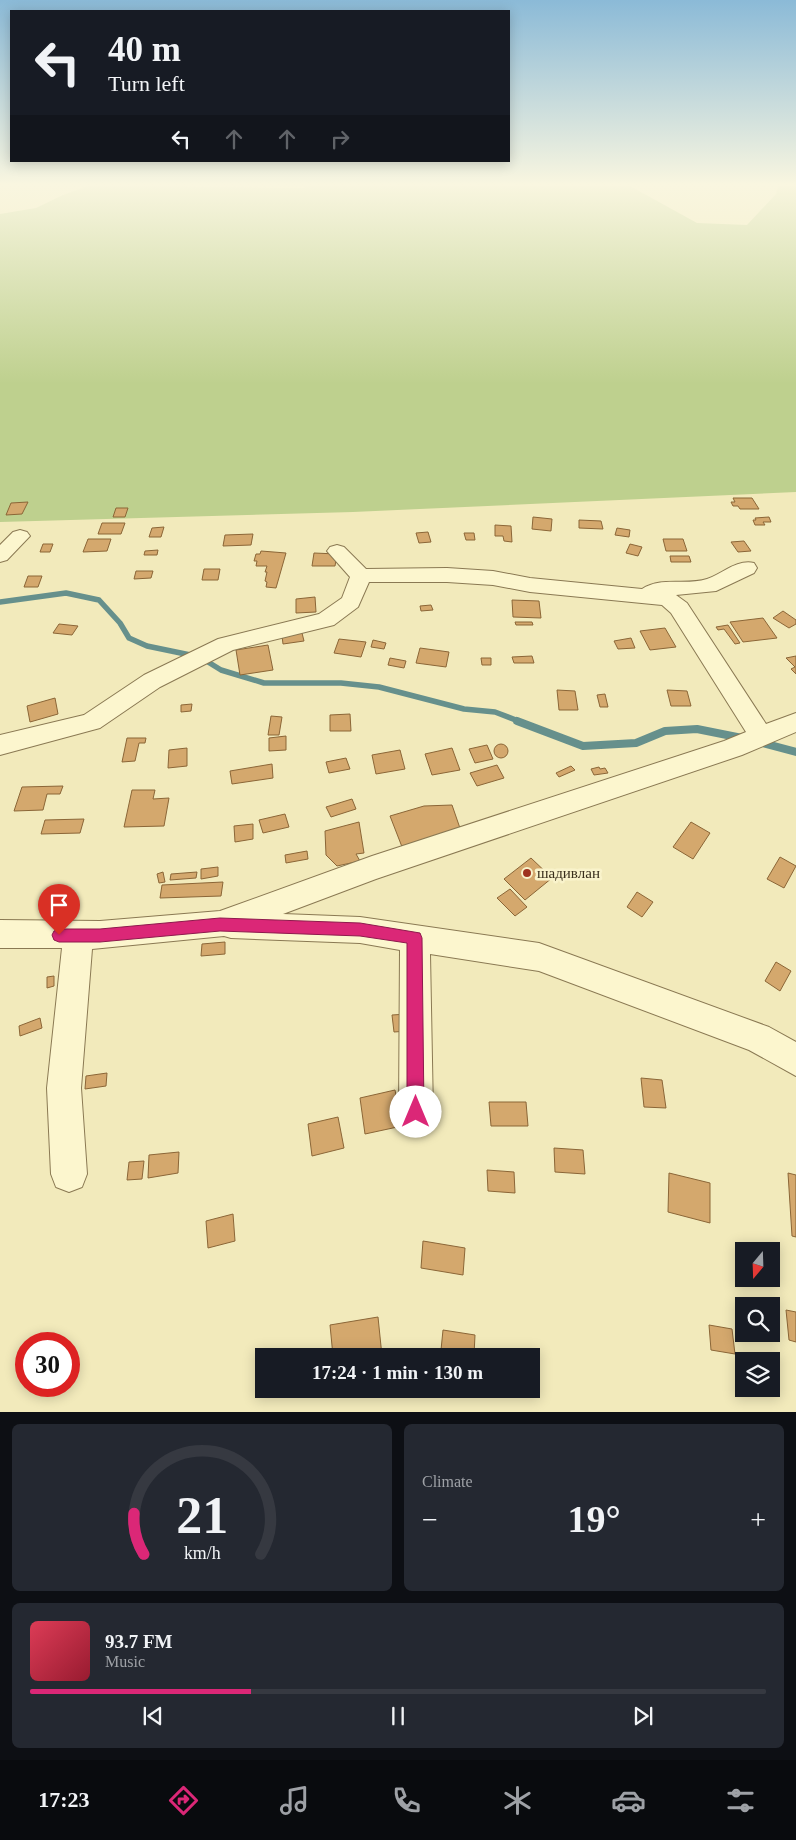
<!DOCTYPE html>
<meta charset="utf-8">
<style>
body{margin:0;font-family:Georgia,serif;background:#242831;color:#f1f3f6;height:100vh;display:flex;flex-direction:column;font-size:19px;white-space:nowrap}
*{box-sizing:border-box;margin:0}
p{font-size:16px;color:#9ea1a6}
.icon{flex:none;width:28px;height:28px;fill:none;stroke:currentColor;stroke-width:2;stroke-linecap:round;stroke-linejoin:round}
.map{position:relative;height:1412px;overflow:hidden}
.sheet{display:flex;flex-direction:column;gap:12px;padding:12px;background:#0d0f14;flex:1}
.sheet>*{flex:none}
.guide{position:absolute;left:10px;top:10px;width:500px;height:152px;border-radius:0px;box-shadow:0 2px 12px #0003;background:#171b24;color:#f1f3f6;overflow:hidden}
.needle{width:32px;rotate:199deg}
.buttons{position:absolute;left:735px;top:1242px;display:grid;gap:10px}
.buttons a{display:grid;place-items:center;width:45px;height:45px;border-radius:0px;background:#171b24;box-shadow:0 2px 12px #0003;font-size:25px}
.speed{position:absolute;left:15px;top:1332px;display:flex;gap:10px;font-size:25px;font-weight:700;text-align:center}
.speed>*{display:grid;place-content:center;width:65px;height:65px;border-radius:50%;background:#171b24;box-shadow:0 2px 12px #0003;line-height:1}
.speed .limit{border:8px solid #d22;background:#fff;color:#111}
.pin{position:absolute;display:grid;place-items:center;width:42px;height:42px;color:#fff;margin:-51px -21px;border-radius:50% 50% 50% 0;rotate:-45deg;box-shadow:0 0 5px #0007}
.pin .icon{rotate:45deg}
.me{position:absolute;width:55px;margin:-28px;rotate:0deg;stroke-linejoin:round;filter:drop-shadow(0 0 4px #0008)}
.turn{display:flex;align-items:center;gap:18px;height:105px;padding:0 15px;font-size:22px}
.turn .icon{width:65px;height:65px;stroke-width:2.5}
.turn b{display:block;font-size:35px;line-height:42px}
.lanes{display:flex;align-items:center;height:48px;padding:0 15px;background:#0003;justify-content:center;gap:25px;direction:ltr}
.lanes .off{opacity:.35}
.big{font-size:38px;font-weight:600;line-height:1.1}
.sheet .tile{flex:1;display:flex;flex-direction:column;justify-content:center;gap:8px;min-width:0;padding:0 18px;border-radius:8px;background:#242831}
.sheet .dial{align-items:center;gap:0}
.dial svg{height:130px;overflow:visible;fill:none;stroke:#363941;stroke-width:7;stroke-linecap:round;text-anchor:middle}
.dial text{fill:#f1f3f6;stroke:none}
.song{display:flex;align-items:center;gap:15px}
.cover{width:60px;height:60px;border-radius:8px;background:linear-gradient(135deg,hsl(350 70% 55%),hsl(350 70% 35%))}
.played{height:5px;border-radius:2px;background:linear-gradient(90deg,#db2777 30%,#363941 30%)}
.keys{display:flex;justify-content:space-around;direction:ltr}
.heat{display:flex;justify-content:space-between;align-items:center;font-size:28px;direction:ltr}
.sheet .tiles{flex:1;display:grid;gap:12px;grid-template-columns:1fr 1fr}
.tile:last-child{grid-column:span 2}
.trip{position:absolute;left:255px;top:1348px;width:285px;height:50px;border-radius:0px;background:#171b24;box-shadow:0 2px 12px #0003;font-weight:600;line-height:50px;text-align:center}
.menu{display:flex;height:80px;justify-content:space-around;align-items:center;background:#090b0e;color:#9ea1a6}
.menu .icon{width:35px;height:35px}
.menu .current{color:#db2777}
.menu b{font-size:22px;color:#f1f3f6}
.map>svg:first-child{display:block}
.green{fill:#bed08e}
.lines{fill:none;stroke-linecap:round;stroke-linejoin:round}
.stream-far1{stroke:#66908c;stroke-width:5.5}
.stream{stroke:#66908c;stroke-width:8}
.building{fill:#d4a86d;stroke:#8b6637}
.minor-casing{stroke:#8a7953;stroke-width:2}
.minor{fill:#fcf6ce;fill-rule:evenodd}
.route{fill:#db2777;stroke:#8e194d}
.poi-dot{fill:#9f321e;stroke:#f9f3cb;stroke-width:2}
.labels{text-anchor:middle;dominant-baseline:central;stroke-width:5;stroke-linejoin:round;paint-order:stroke}
.poi-label{font-size:15px;fill:#382d1a;stroke:#f9f3cb;text-anchor:start}
</style>
<div class="map">
<svg width="796" height="1413" viewBox="0 0 796 1413">
<rect width="100%" height="100%" fill="#f2eabb"/>
<path class="green" d="M 88,186 L 304,188 L 307,186 L 630,186 L 697,223 L 747,225 L 776,194 L 778,186 L 796,186 L 796,492 L 353,512 L 0,522 L 0,214 L 36,208 L 63,195 Z"/>
<g class="lines">
<path class="stream-far1" d="M 0,602 L 66,593 L 99,600 L 120,623 L 129,638 L 147,646 L 200,657 L 221,670 L 264,683 L 341,683 L 379,687 L 464,709 L 495,712 L 521,722"/>
<path class="stream" d="M 517,721 L 583,746 L 636,743 L 665,731 L 697,729 L 742,738
M 759,742 L 796,752"/>
</g>
<path class="building" d="M 733,498 L 752,498 L 759,509 L 740,509 L 738,506 L 733,506 L 731,502 L 735,502 Z
M 28,502 L 22,514 L 6,515 L 11,503 Z
M 116,508 L 128,508 L 125,517 L 113,517 Z
M 533,517 L 552,519 L 551,531 L 532,529 Z
M 769,517 L 771,522 L 763,522 L 765,525 L 755,525 L 753,520 L 756,520 L 755,518 Z
M 579,520 L 601,521 L 603,529 L 579,528 Z
M 102,523 L 125,523 L 121,534 L 98,534 Z
M 495,525 L 511,526 L 512,542 L 504,541 L 503,536 L 495,536 Z
M 164,527 L 161,537 L 149,537 L 152,528 Z
M 617,528 L 630,530 L 629,537 L 615,535 Z
M 428,532 L 431,542 L 419,543 L 416,533 Z
M 464,533 L 474,533 L 475,540 L 466,540 Z
M 253,534 L 251,545 L 223,546 L 225,535 Z
M 88,539 L 111,539 L 107,551 L 83,552 Z
M 663,539 L 683,539 L 687,551 L 666,551 Z
M 744,541 L 751,551 L 738,552 L 731,542 Z
M 43,544 L 53,544 L 50,552 L 40,552 Z
M 630,544 L 642,547 L 638,556 L 626,553 Z
M 158,550 L 157,555 L 144,555 L 145,551 Z
M 261,551 L 286,553 L 276,588 L 266,587 L 267,582 L 265,581 L 267,572 L 265,572 L 267,566 L 256,566 L 257,561 L 254,561 L 256,554 L 260,554 Z
M 314,553 L 337,554 L 335,566 L 312,566 Z
M 670,556 L 689,556 L 691,562 L 671,562 Z
M 204,569 L 220,569 L 218,580 L 202,580 Z
M 136,571 L 153,571 L 151,578 L 134,579 Z
M 28,576 L 42,576 L 38,587 L 24,587 Z
M 315,597 L 316,612 L 296,613 L 296,599 Z
M 512,600 L 539,601 L 541,618 L 513,617 Z
M 431,605 L 433,610 L 421,611 L 420,606 Z
M 783,611 L 796,620 L 796,624 L 789,628 L 773,618 Z
M 763,618 L 777,638 L 743,642 L 730,622 Z
M 515,622 L 532,622 L 533,625 L 516,625 Z
M 59,624 L 78,626 L 72,635 L 53,633 Z
M 728,625 L 740,643 L 735,644 L 724,629 L 718,630 L 716,627 Z
M 665,628 L 676,647 L 650,650 L 640,631 Z
M 302,633 L 304,641 L 283,644 L 282,636 Z
M 631,638 L 635,648 L 618,649 L 614,641 Z
M 339,639 L 366,642 L 361,657 L 334,653 Z
M 373,640 L 386,643 L 384,649 L 371,647 Z
M 268,645 L 273,670 L 240,675 L 236,650 Z
M 420,648 L 449,652 L 446,667 L 416,663 Z
M 532,656 L 534,663 L 514,663 L 512,657 Z
M 796,656 L 796,674 L 791,669 L 795,667 L 786,658 Z
M 390,658 L 406,661 L 404,668 L 388,665 Z
M 481,658 L 491,658 L 491,665 L 482,665 Z
M 557,690 L 575,691 L 578,710 L 559,710 Z
M 667,690 L 687,691 L 691,706 L 671,706 Z
M 605,694 L 608,707 L 600,707 L 597,695 Z
M 55,698 L 58,714 L 30,722 L 27,706 Z
M 192,704 L 191,711 L 181,712 L 181,705 Z
M 350,714 L 351,731 L 330,731 L 330,715 Z
M 271,716 L 282,717 L 279,735 L 268,735 Z
M 286,736 L 286,750 L 269,751 L 269,738 Z
M 127,738 L 146,738 L 145,743 L 139,743 L 135,761 L 122,762 Z
M494 751a7 7 0 1 1 14 0a7 7 0 1 1-14 0Z
M 487,745 L 493,759 L 475,763 L 469,749 Z
M 187,748 L 187,766 L 168,768 L 169,750 Z
M 452,748 L 460,770 L 432,775 L 425,754 Z
M 400,750 L 405,769 L 376,774 L 372,755 Z
M 346,758 L 350,769 L 329,773 L 326,762 Z
M 272,764 L 273,778 L 232,784 L 230,771 Z
M 497,765 L 504,778 L 477,786 L 470,773 Z
M 571,766 L 575,770 L 559,777 L 556,773 Z
M 599,767 L 600,769 L 605,768 L 608,773 L 594,775 L 591,769 Z
M 63,786 L 60,794 L 47,794 L 43,810 L 14,811 L 22,787 Z
M 132,790 L 155,790 L 153,799 L 169,798 L 164,826 L 124,827 Z
M 352,799 L 356,809 L 331,817 L 326,807 Z
M 452,805 L 462,834 L 404,852 L 390,816 L 424,806 Z
M 285,814 L 289,827 L 263,833 L 259,820 Z
M 84,819 L 80,833 L 41,834 L 45,820 Z
M 359,822 L 364,853 L 356,854 L 360,861 L 337,866 L 326,855 L 325,831 Z
M 691,822 L 710,833 L 693,859 L 673,847 Z
M 253,824 L 253,839 L 235,842 L 234,826 Z
M 307,851 L 308,859 L 286,863 L 285,855 Z
M 780,857 L 796,866 L 784,888 L 767,879 Z
M 531,858 L 552,878 L 525,900 L 504,879 Z
M 218,867 L 218,876 L 201,879 L 201,869 Z
M 163,872 L 165,882 L 159,883 L 157,874 Z
M 197,872 L 196,878 L 170,880 L 171,874 Z
M 223,882 L 221,896 L 160,898 L 162,885 Z
M 510,889 L 527,907 L 515,916 L 497,898 Z
M 637,892 L 653,902 L 642,917 L 627,907 Z
M 225,942 L 225,954 L 201,956 L 202,944 Z
M 776,962 L 791,971 L 780,991 L 765,981 Z
M 54,976 L 54,986 L 47,988 L 47,977 Z
M 407,1014 L 408,1031 L 394,1032 L 392,1015 Z
M 40,1018 L 42,1028 L 20,1036 L 19,1026 Z
M 107,1073 L 106,1086 L 85,1089 L 86,1076 Z
M 641,1078 L 662,1080 L 666,1108 L 644,1107 Z
M 395,1090 L 402,1126 L 365,1134 L 360,1098 Z
M 489,1102 L 526,1102 L 528,1126 L 491,1126 Z
M 338,1117 L 344,1148 L 312,1156 L 308,1124 Z
M 554,1148 L 583,1150 L 585,1174 L 555,1172 Z
M 179,1152 L 178,1173 L 148,1178 L 149,1155 Z
M 144,1161 L 142,1179 L 127,1180 L 129,1162 Z
M 487,1170 L 514,1172 L 515,1193 L 488,1191 Z
M 669,1173 L 710,1183 L 710,1223 L 668,1212 Z
M 788,1173 L 796,1175 L 796,1237 L 792,1236 Z
M 233,1214 L 235,1241 L 208,1248 L 206,1221 Z
M 423,1241 L 465,1248 L 463,1275 L 421,1268 Z
M 786,1310 L 796,1312 L 796,1342 L 789,1340 Z
M 378,1317 L 382,1356 L 333,1356 L 330,1325 Z
M 709,1325 L 732,1329 L 735,1354 L 711,1350 Z
M 443,1330 L 475,1335 L 474,1355 L 441,1350 Z"/>
<g class="lines">
<g class="minor-casing">
<path id="minor" d="M 20,530 L 27,532 L 30,536 L 7,560 L 0,562 L 0,545 L 13,532 Z
M 337,545 L 344,547 L 366,569 L 447,568 L 493,571 L 530,578 L 642,589 C 662,576 685,586 707,579 C 722,574 737,559 754,563 L 757,568 L 754,573 L 716,591 L 676,595 L 687,603 L 766,724 L 796,713 L 796,732 L 742,755 L 376,879 L 283,914 L 360,917 L 539,943 L 769,1027 L 796,1042 L 796,1076 L 749,1050 L 539,971 L 430,954 L 433,1113 L 428,1125 L 416,1130 L 404,1125 L 399,1113 L 400,950 L 360,943 L 231,938 L 224,936 L 92,949 L 81,1088 L 87,1174 L 82,1187 L 69,1192 L 56,1187 L 51,1174 L 47,1088 L 62,948 L 0,948 L 0,920 L 100,921 L 220,911 L 372,856 L 724,741 L 746,732 L 671,613 L 662,605 L 530,592 L 493,585 L 447,582 L 369,582 L 358,607 L 334,625 L 233,650 L 160,687 L 100,728 L 0,755 L 0,735 L 84,715 L 144,675 L 218,639 L 319,614 L 342,598 L 350,577 L 327,551 L 330,547 Z"/>
</g>
<use href="#minor" class="minor"/>
</g>
<linearGradient id="sky" x2="0" y2="1"><stop stop-color="#8bbad7"/><stop offset="0.48" stop-color="#f9f6e0"/><stop offset="1" stop-color="#f9f6e0" stop-opacity="0"/></linearGradient>
<rect width="796" height="384" fill="url(#sky)"/>
<path class="route" d="M 220,918 L 360,923 L 420,933 L 422,938 L 424,1112 L 421,1118 L 416,1121 L 410,1118 L 407,1112 L 407,943 L 360,936 L 220,931 L 100,942 L 59,942 L 54,940 L 52,935 L 54,931 L 59,929 L 100,929 Z"/>
<circle class="poi-dot" cx="527" cy="873" r="5"/>
<g class="labels">
<g class="poi-label">
<text x="537" y="873">шадивлан</text>
</g>
</g>
</svg>
<div class="buttons">
<a><svg class="needle" viewBox="-14 -14 28 28"><path d="M0-13l5 13h-10z" fill="#e53935"/><path d="M0 13l5-13h-10z" fill="#9ea1a6"/></svg></a>
<a><svg class="icon" aria-label="search" viewBox="0 0 24 24"><circle cx="10" cy="10" r="6"/><path d="M15 15l6 6"/></svg></a>
<a><svg class="icon" aria-label="layers" viewBox="0 0 24 24"><path d="M12 4l9 5-9 5-9-5zM3 14l9 5 9-5"/></svg></a>
</div>
<div class="speed"><div class="limit">30</div></div>
<div class="pin" style="left:59px;top:935px;background:#d93025"><svg class="icon" aria-label="arrive" viewBox="0 0 24 24"><path d="M6 21V4h12l-3 4 3 4H6"/></svg></div>
<svg class="me" style="left:416px;top:1112px" viewBox="-20 -20 40 40"><circle r="19" fill="#fff"/><path d="M0-13L10 11 0 6-10 11z" fill="#db2777"/></svg>
<div class="trip">17:24 · 1 min · 130 m</div>
<div class="guide">
<div class="turn"><svg class="icon" aria-label="left" viewBox="0 0 24 24"><path d="M17 20v-9H6M10 6l-5 5 5 5"/></svg><div><b>40 m</b>Turn left</div></div>
<div class="lanes"><svg class="icon" aria-label="left" viewBox="0 0 24 24"><path d="M17 20v-9H6M10 6l-5 5 5 5"/></svg><svg class="icon off" aria-label="ahead" viewBox="0 0 24 24"><path d="M12 20V5M6 11l6-6 6 6"/></svg><svg class="icon off" aria-label="ahead" viewBox="0 0 24 24"><path d="M12 20V5M6 11l6-6 6 6"/></svg><svg class="icon off" aria-label="right" viewBox="0 0 24 24"><path d="M7 20v-9h11M14 6l5 5-5 5"/></svg></div>
</div>
</div>
<section class="sheet">
<div class="tiles">
<div class="tile dial"><svg viewBox="0 0 100 80">
<path d="M14 69A42 42 0 1 1 86 69"/>
<path d="M14 69A42 42 0 0 1 8 44" stroke="#db2777"/>
<text x="50" y="56" font-size="32" font-weight="700">21</text>
<text x="50" y="72" font-size="11">km/h</text>
</svg></div>
<div class="tile"><p>Climate</p>
<div class="heat"><a>−</a><b class="big">19°</b><a>+</a></div>
</div>
<div class="tile">
<div class="song"><i class="cover"></i><div><b>93.7 FM</b><p>Music</p></div></div>
<div class="played"></div>
<div class="keys"><svg class="icon" aria-label="previous" viewBox="0 0 24 24"><path d="M18 5L8 12l10 7zM5 5v14"/></svg><svg class="icon" aria-label="pause" viewBox="0 0 24 24"><path d="M8 5v14M16 5v14"/></svg><svg class="icon" aria-label="next" viewBox="0 0 24 24"><path d="M6 5l10 7-10 7zM19 5v14"/></svg></div>
</div>
</div>
</section>
<nav class="menu">
<b>17:23</b>
<svg class="icon current" aria-label="directions" viewBox="0 0 24 24"><path d="M12 3l9 9-9 9-9-9zM9 14v-3h6M13 9l2 2-2 2"/></svg>
<svg class="icon" aria-label="music" viewBox="0 0 24 24"><path d="M9 18V5l10-2v13"/><circle cx="6" cy="18" r="3"/><circle cx="16" cy="16" r="3"/></svg>
<svg class="icon" aria-label="phone" viewBox="0 0 24 24"><path d="M5 4h4l2 5-3 2q2 4 5 5l2-3 5 2v4C11 20 4 13 5 4z"/></svg>
<svg class="icon" aria-label="climate" viewBox="0 0 24 24"><path d="M12 3v18M4 7l16 10M4 17L20 7"/></svg>
<svg class="icon" aria-label="car" viewBox="0 0 24 24"><path d="M5 17H2v-5l4-1 3-4h7l3 4 3 1v5h-3M9 17h6M6 11h13"/><circle cx="7" cy="17" r="2"/><circle cx="17" cy="17" r="2"/></svg>
<svg class="icon" aria-label="filters" viewBox="0 0 24 24"><path d="M4 7h16M4 17h16"/><circle cx="9" cy="7" r="2"/><circle cx="15" cy="17" r="2"/></svg>
</nav>
